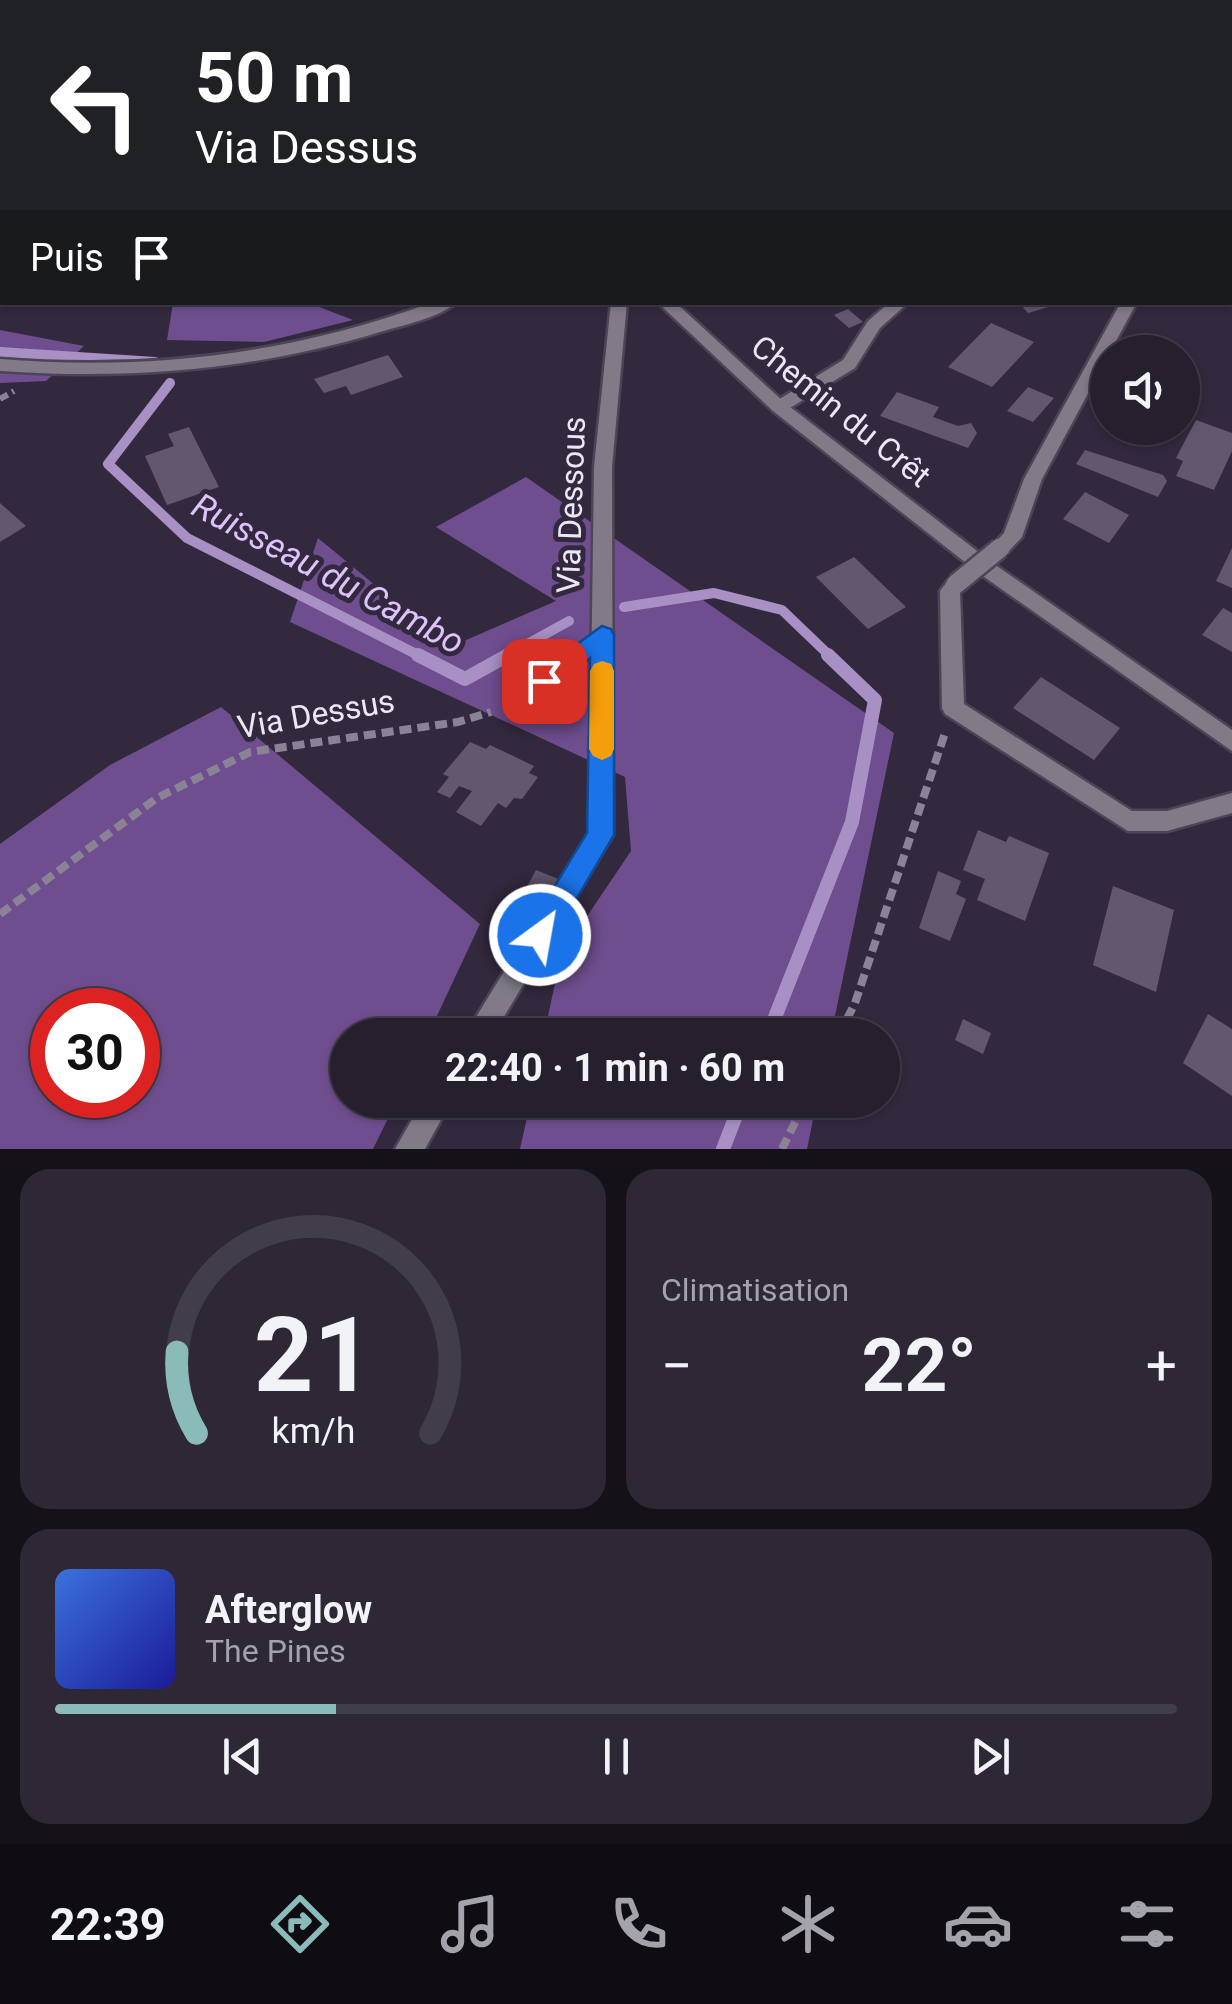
<!DOCTYPE html>
<html lang="fr">
<meta charset="utf-8">
<style>
body{margin:0;font-family:Roboto,sans-serif;background:#2e2736;color:#f1f3f6;height:100vh;display:flex;flex-direction:column;font-size:38px;white-space:nowrap}
*{box-sizing:border-box;margin:0}
p{font-size:32px;color:#a4a2aa}
.icon{flex:none;width:55px;height:55px;fill:none;stroke:currentColor;stroke-width:2;stroke-linecap:round;stroke-linejoin:round}
.map{position:relative;height:1149px;overflow:hidden}
.drawer{display:flex;flex-direction:column;gap:20px;padding:20px;background:#151119;flex:1}
.drawer>*{flex:none}
.hud{position:absolute;left:0px;top:0px;width:1232px;height:305px;box-shadow:0 2px 8px #0004,0 0 0 2px #423d4a;background:#202124;color:#fff;overflow:hidden}
.buttons{position:absolute;left:1090px;top:335px;display:grid;gap:20px}
.buttons a{display:grid;place-items:center;width:110px;height:110px;border-radius:50%;background:#261f2e;box-shadow:0 2px 8px #0004,0 0 0 2px #423d4a;font-size:50px}
.speed{position:absolute;left:30px;top:988px;display:flex;gap:20px;font-size:50px;font-weight:700;text-align:center}
.speed>*{display:grid;place-content:center;width:130px;height:130px;border-radius:50%;background:#261f2e;box-shadow:0 2px 8px #0004,0 0 0 2px #423d4a;line-height:1}
.speed .limit{border:15px solid #d22;background:#fff;color:#111}
.pin{position:absolute;display:grid;place-items:center;width:85px;height:85px;color:#fff;margin:-42px;border-radius:20px;box-shadow:0 5px 15px #0006}
.me{position:absolute;width:110px;margin:-55px;rotate:32deg;stroke-linejoin:round;filter:drop-shadow(0 0 8px #0008)}
.turn{display:flex;align-items:center;gap:35px;height:210px;padding:0 30px;font-size:45px}
.turn .icon{width:130px;height:130px;stroke-width:2.5}
.turn b{display:block;font-size:70px;line-height:85px}
.then{display:flex;align-items:center;height:95px;padding:0 30px;background:#0003;gap:20px;font-size:38px}
.big{font-size:75px;font-weight:700;line-height:1.1}
.drawer .card{flex:1;display:flex;flex-direction:column;justify-content:center;gap:15px;min-width:0;padding:0 35px;border-radius:30px;background:#2e2736}
.drawer .dial{align-items:center;gap:0}
.dial svg{height:260px;overflow:visible;fill:none;stroke:#423d4a;stroke-width:7;stroke-linecap:round;text-anchor:middle}
.dial text{fill:#f1f3f6;stroke:none}
.song{display:flex;align-items:center;gap:30px}
.cover{width:120px;height:120px;border-radius:15px;background:linear-gradient(135deg,hsl(220 70% 55%),hsl(240 70% 35%))}
.played{height:10px;border-radius:5px;background:linear-gradient(90deg,#8bbbb9 25%,#423d4a 25%)}
.keys{display:flex;justify-content:space-around;direction:ltr}
.heat{display:flex;justify-content:space-between;align-items:center;font-size:55px;direction:ltr}
.drawer .tiles{flex:1;display:grid;gap:20px;grid-template-columns:1fr 1fr}
.card:last-child{grid-column:span 2}
.trip{position:absolute;left:330px;top:1018px;width:570px;height:100px;border-radius:50px;background:#261f2e;box-shadow:0 2px 8px #0004,0 0 0 2px #423d4a;font-weight:700;line-height:100px;text-align:center}
.menu{display:flex;height:160px;justify-content:space-around;align-items:center;background:#0f0c12;color:#a4a2aa}
.menu .icon{width:70px;height:70px}
.menu .selected{color:#8bbbb9}
.menu b{font-size:45px;color:#f1f3f6}
.map>svg:first-child{display:block}
.forest{fill:#6f4e8f;fill-rule:evenodd}
.lines{fill:none;stroke-linecap:round;stroke-linejoin:round}
.stream-far1{stroke:#a990c4;stroke-width:10}
.stream{stroke:#a990c4;stroke-width:14}
.building{fill:#62576e}
.lane-casing{stroke:#4d4458;stroke-width:5}
.street-casing{stroke:#4d4458;stroke-width:5}
.secondary-casing{stroke:#4d4458;stroke-width:5}
.path-far1{stroke:#8b8395;stroke-width:6;stroke-dasharray:9 5;stroke-linecap:butt}
.path{stroke:#8b8395;stroke-width:8;stroke-dasharray:12 6;stroke-linecap:butt}
.lane{fill:#807b86;fill-rule:evenodd}
.street{fill:#807b86;fill-rule:evenodd}
.secondary{fill:#aea6b8;fill-rule:evenodd}
.street-bridge-casing{stroke:#4d4458;stroke-width:24;stroke-linecap:butt}
.street-bridge{stroke:#807b86;stroke-width:19}
.route{fill:#1a73e8;stroke:#114b97;stroke-width:2.5}
.slow{fill:#f59e0b}
.labels{text-anchor:middle;dominant-baseline:central;stroke-width:10;stroke-linejoin:round;paint-order:stroke}
.street-label{font-size:32px;fill:#ede7f5;stroke:#33293e}
.water-label{font-size:35px;font-style:italic;fill:#ddc2fb;stroke:#33293e}
</style>
<div class="map">
<svg width="1232" height="1149" viewBox="0 0 1232 1149">
<rect width="100%" height="100%" fill="#33293e"/>
<path class="forest" d="M 173,303 L 309,303 L 353,320 L 264,342 L 167,340 Z
M 0,330 L 84,346 L 46,381 L 0,383 Z
M 526,477 L 894,733 L 831,1035 L 544,1035 L 561,955 L 631,851 L 625,777 L 290,622 L 318,538 L 450,647 L 556,601 L 436,527 Z
M 221,707 L 480,924 L 428,1035 L 348,1035 L 348,1100 L 397,1100 L 373,1149 L 0,1149 L 0,844 L 110,765 ZM 138,1010 L 138,1095 L 52,1095 L 52,1010 Z
M 531,1100 L 817,1100 L 807,1149 L 520,1149 Z"/>
<g class="lines">
<path class="stream-far1" d="M 0,352 L 155,362
M 170,383 L 108,464 L 187,538 L 422,657
M 624,607 L 714,593 L 782,610 L 831,657
M 504,657 L 569,621"/>
<path class="stream" d="M 418,655 L 465,679 L 508,655
M 768,1035 L 852,822 L 875,700 L 828,655
M 723,1149 L 742,1100"/>
</g>
<path class="building" d="M 1018,302 L 1052,302 L 1055,305 L 1028,313 Z
M 848,309 L 863,322 L 849,328 L 834,315 Z
M 991,323 L 1034,342 L 992,387 L 948,367 Z
M 388,355 L 403,377 L 351,395 L 346,386 L 324,393 L 314,379 Z
M 1028,387 L 1054,398 L 1033,422 L 1007,411 Z
M 897,392 L 939,407 L 933,417 L 958,426 L 971,423 L 977,433 L 968,448 L 880,416 Z
M 1196,420 L 1232,433 L 1232,451 L 1214,490 L 1176,476 L 1183,461 L 1176,458 Z
M 189,427 L 219,487 L 167,505 L 145,456 L 174,446 L 168,434 Z
M 1085,450 L 1163,475 L 1167,481 L 1158,497 L 1076,464 Z
M 1085,492 L 1129,515 L 1109,543 L 1063,519 Z
M 0,503 L 26,526 L 0,542 Z
M 1232,548 L 1232,588 L 1216,581 Z
M 854,557 L 906,607 L 868,629 L 816,577 Z
M 1223,608 L 1232,613 L 1232,652 L 1202,635 Z
M 1041,677 L 1120,728 L 1094,760 L 1013,708 Z
M 470,742 L 486,749 L 490,745 L 534,766 L 529,773 L 538,777 L 522,799 L 514,798 L 506,808 L 498,803 L 481,826 L 456,812 L 472,791 L 459,786 L 450,798 L 437,792 L 449,777 L 443,774 Z
M 978,830 L 1006,842 L 1009,836 L 1049,853 L 1025,921 L 977,900 L 985,879 L 963,870 Z
M 536,870 L 561,880 L 538,923 L 512,914 Z
M 938,871 L 961,881 L 956,894 L 966,899 L 950,941 L 919,928 Z
M 1113,886 L 1174,910 L 1156,992 L 1093,965 Z
M 1208,1014 L 1232,1029 L 1232,1096 L 1183,1063 Z
M 963,1019 L 991,1033 L 983,1054 L 955,1040 Z"/>
<g class="lines">
<g class="lane-casing">
<path id="lane" d="M 433,302 L 458,302 C 438,318 404,325 380,332 C 255,370 130,380 0,371 L 0,359 C 150,371 292,354 433,302 Z
M 890,302 L 909,302 L 880,328 L 855,368 L 785,411 L 773,411 L 770,407 L 773,403 L 843,360 L 868,321 Z
M 603,627 L 610,629 L 613,635 L 610,641 L 523,710 L 515,713 L 507,710 L 504,704 L 507,698 Z"/>
</g>
<g class="street-casing">
<path id="street" d="M 1103,0 L 1119,0 L 1120,2 L 1105,2 Z
M 1230,95 L 1232,95 L 1232,104 L 1230,104 Z
M 611,302 L 627,302 L 612,467 L 613,835 L 493,1035 L 465,1035 L 589,833 L 594,467 Z
M 657,302 L 675,302 L 785,403 L 994,564 L 1232,730 L 1232,751 L 980,574 L 773,411 Z
M 1121,302 L 1137,302 L 1042,479 L 1022,537 L 1007,553 L 993,553 L 990,548 L 1004,533 L 1024,479 Z
M 956,576 L 963,579 L 966,584 L 960,593 L 964,704 L 1132,811 L 1167,811 L 1232,793 L 1232,813 L 1167,831 L 1128,831 L 945,714 L 942,708 L 940,591 L 949,579 Z
M 423,1100 L 452,1100 L 425,1149 L 395,1149 Z"/>
</g>
<g class="secondary-casing">
<path id="secondary" d="M 0,9 L 2,9 L 2,17 L 0,17 Z"/>
</g>
<path class="path-far1" d="M 0,399 L 14,391"/>
<path class="path" d="M 0,914 L 157,798 L 250,752 L 458,722 L 491,712
M 839,1035 L 855,1003 L 945,733
M 782,1149 L 806,1100"/>
<use href="#lane" class="lane"/>
<use href="#street" class="street"/>
<use href="#secondary" class="secondary"/>
<g class="street-bridge-casing">
<path id="street-bridge" d="M 956,584 L 1000,548"/>
</g>
<use href="#street-bridge" class="street-bridge"/>
</g>
<path class="route" d="M 602,626 L 611,629 L 614,635 L 614,835 L 550,944 L 540,948 L 529,944 L 525,935 L 587,833 L 590,658 C 575,671 556,695 536,688 L 532,681 L 536,674 Z"/>
<path class="slow" d="M 602,661 L 611,664 L 614,671 L 614,749 L 611,756 L 602,760 L 593,756 L 589,749 L 590,671 L 594,664 Z"/>
<g class="labels">
<g class="street-label">
<text transform="translate(841 411) rotate(39)">Chemin du Crêt</text>
<text transform="translate(571 505) rotate(-88)">Via Dessous</text>
<text transform="translate(316 714) rotate(-10)">Via Dessus</text>
</g>
<g class="water-label">
<text transform="translate(328 574) rotate(28)">Ruisseau du Cambo</text>
</g>
</g>
</svg>
<div class="buttons">
<a><svg class="icon" aria-label="sound" viewBox="0 0 24 24"><path d="M4 9h4l5-4v14l-5-4H4zM17 9q2 3 0 6"/></svg></a>
</div>
<div class="speed"><div class="limit">30</div></div>
<div class="pin" style="left:544px;top:681px;background:#d93025"><svg class="icon" aria-label="arrive" viewBox="0 0 24 24"><path d="M6 21V4h12l-3 4 3 4H6"/></svg></div>
<svg class="me" style="left:540px;top:935px" viewBox="-20 -20 40 40"><circle r="17" fill="#1a73e8" stroke="#fff" stroke-width="3"/><path d="M0-11L8 9 0 5-8 9z" fill="#fff"/></svg>
<div class="trip">22:40 · 1 min · 60 m</div>
<div class="hud">
<div class="turn"><svg class="icon" aria-label="left" viewBox="0 0 24 24"><path d="M17 20v-9H6M10 6l-5 5 5 5"/></svg><div><b>50 m</b>Via Dessus</div></div>
<div class="then">Puis<svg class="icon" aria-label="arrive" viewBox="0 0 24 24"><path d="M6 21V4h12l-3 4 3 4H6"/></svg></div>
</div>
</div>
<section class="drawer">
<div class="tiles">
<div class="card dial"><svg viewBox="0 0 100 80">
<path d="M14 69A42 42 0 1 1 86 69"/>
<path d="M14 69A42 42 0 0 1 8 44" stroke="#8bbbb9"/>
<text x="50" y="56" font-size="32" font-weight="700">21</text>
<text x="50" y="72" font-size="11">km/h</text>
</svg></div>
<div class="card"><p>Climatisation</p>
<div class="heat"><a>−</a><b class="big">22°</b><a>+</a></div>
</div>
<div class="card">
<div class="song"><i class="cover"></i><div><b>Afterglow</b><p>The Pines</p></div></div>
<div class="played"></div>
<div class="keys"><svg class="icon" aria-label="previous" viewBox="0 0 24 24"><path d="M18 5L8 12l10 7zM5 5v14"/></svg><svg class="icon" aria-label="pause" viewBox="0 0 24 24"><path d="M8 5v14M16 5v14"/></svg><svg class="icon" aria-label="next" viewBox="0 0 24 24"><path d="M6 5l10 7-10 7zM19 5v14"/></svg></div>
</div>
</div>
</section>
<nav class="menu">
<b>22:39</b>
<svg class="icon selected" aria-label="directions" viewBox="0 0 24 24"><path d="M12 3l9 9-9 9-9-9zM9 14v-3h6M13 9l2 2-2 2"/></svg>
<svg class="icon" aria-label="music" viewBox="0 0 24 24"><path d="M9 18V5l10-2v13"/><circle cx="6" cy="18" r="3"/><circle cx="16" cy="16" r="3"/></svg>
<svg class="icon" aria-label="phone" viewBox="0 0 24 24"><path d="M5 4h4l2 5-3 2q2 4 5 5l2-3 5 2v4C11 20 4 13 5 4z"/></svg>
<svg class="icon" aria-label="climate" viewBox="0 0 24 24"><path d="M12 3v18M4 7l16 10M4 17L20 7"/></svg>
<svg class="icon" aria-label="car" viewBox="0 0 24 24"><path d="M5 17H2v-5l4-1 3-4h7l3 4 3 1v5h-3M9 17h6M6 11h13"/><circle cx="7" cy="17" r="2"/><circle cx="17" cy="17" r="2"/></svg>
<svg class="icon" aria-label="filters" viewBox="0 0 24 24"><path d="M4 7h16M4 17h16"/><circle cx="9" cy="7" r="2"/><circle cx="15" cy="17" r="2"/></svg>
</nav>
